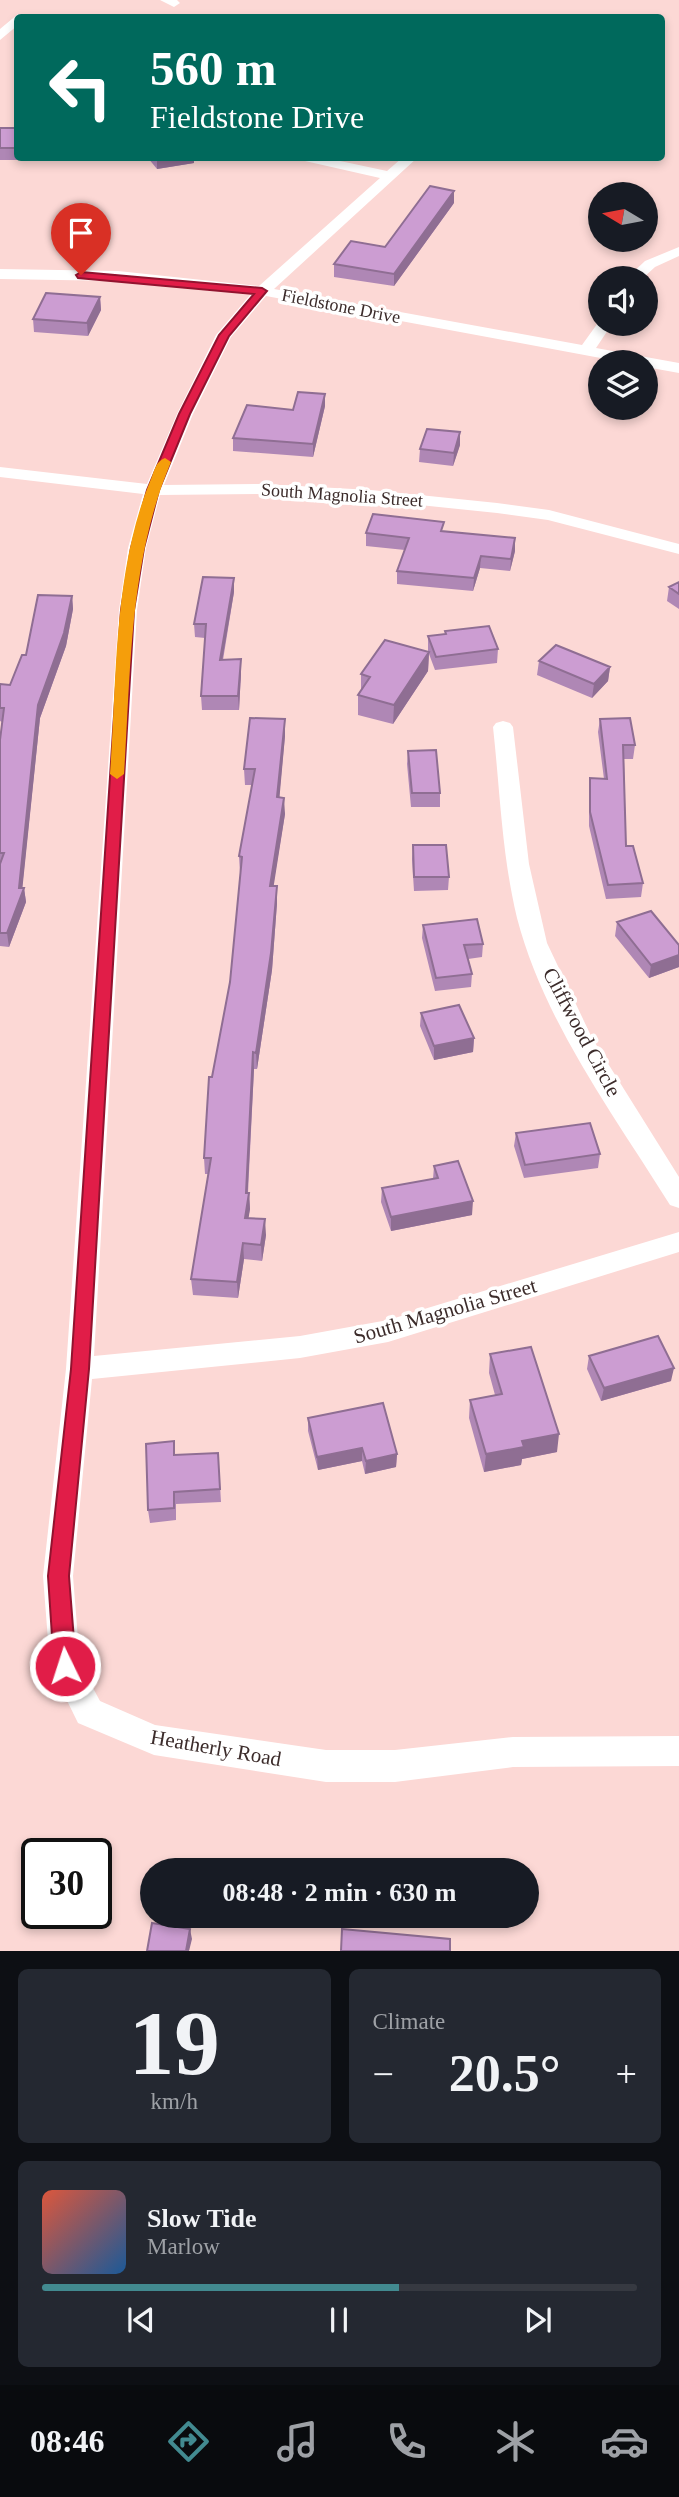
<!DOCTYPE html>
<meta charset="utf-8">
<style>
body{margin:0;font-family:"Times New Roman",serif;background:#242831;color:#f1f3f6;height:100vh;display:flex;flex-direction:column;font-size:26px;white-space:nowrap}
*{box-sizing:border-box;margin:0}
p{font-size:23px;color:#9ea1a6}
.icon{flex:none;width:38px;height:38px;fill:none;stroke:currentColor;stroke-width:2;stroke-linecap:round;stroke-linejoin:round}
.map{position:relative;height:1951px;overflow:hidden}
.side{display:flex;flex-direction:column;gap:18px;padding:18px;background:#0d0f14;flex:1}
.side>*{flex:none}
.top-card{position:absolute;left:14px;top:14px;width:651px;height:147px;border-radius:7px;box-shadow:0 4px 10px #0003;background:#00695c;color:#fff;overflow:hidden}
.needle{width:46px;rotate:280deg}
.fabs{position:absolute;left:588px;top:182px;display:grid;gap:14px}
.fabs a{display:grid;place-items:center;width:70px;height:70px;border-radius:50%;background:#171b24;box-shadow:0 4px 10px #0003;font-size:35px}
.speed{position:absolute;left:21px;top:1838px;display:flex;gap:14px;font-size:35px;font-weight:700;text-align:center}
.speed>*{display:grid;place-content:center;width:91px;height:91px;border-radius:50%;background:#171b24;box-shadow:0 4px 10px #0003;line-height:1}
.speed .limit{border:4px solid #111;border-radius:10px;background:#fff;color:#111}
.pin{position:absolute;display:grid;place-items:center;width:60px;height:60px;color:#fff;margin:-72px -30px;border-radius:50% 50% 50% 0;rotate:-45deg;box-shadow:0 0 7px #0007}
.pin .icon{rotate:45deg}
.me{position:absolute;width:77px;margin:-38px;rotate:356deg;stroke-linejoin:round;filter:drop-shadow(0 0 5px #0008)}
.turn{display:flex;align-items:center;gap:24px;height:147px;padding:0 21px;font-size:32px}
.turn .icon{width:91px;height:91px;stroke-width:2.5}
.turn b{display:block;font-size:49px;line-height:60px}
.big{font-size:52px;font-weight:700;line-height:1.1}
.side .tile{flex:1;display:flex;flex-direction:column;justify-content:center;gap:10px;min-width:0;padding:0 24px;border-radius:10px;background:#242831}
.side .dial{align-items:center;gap:0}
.dial b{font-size:91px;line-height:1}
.song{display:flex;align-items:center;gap:21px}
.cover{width:84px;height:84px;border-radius:10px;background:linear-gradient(135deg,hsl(10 70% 55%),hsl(210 70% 35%))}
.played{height:7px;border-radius:4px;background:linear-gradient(90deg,#428a90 60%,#363941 60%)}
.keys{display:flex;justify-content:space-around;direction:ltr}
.heat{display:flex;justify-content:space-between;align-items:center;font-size:38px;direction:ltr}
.side .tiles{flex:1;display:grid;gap:18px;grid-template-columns:1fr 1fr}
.tile:last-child{grid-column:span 2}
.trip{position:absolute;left:140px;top:1858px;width:399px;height:70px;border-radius:35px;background:#171b24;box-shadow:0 4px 10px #0003;font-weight:700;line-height:70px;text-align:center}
.menu{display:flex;height:112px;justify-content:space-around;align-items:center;background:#090b0e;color:#9ea1a6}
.menu .icon{width:49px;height:49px}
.menu .current{color:#428a90}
.menu b{font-size:32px;color:#f1f3f6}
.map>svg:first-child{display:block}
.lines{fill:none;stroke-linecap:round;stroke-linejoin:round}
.minor{fill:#fff;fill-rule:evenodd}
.wall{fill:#af87b5}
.shaded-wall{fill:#8f6e93}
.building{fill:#cc9dd2;stroke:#8f6e93;stroke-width:2}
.route{fill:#e11d48;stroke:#92132f;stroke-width:2}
.slow{fill:#f59e0b}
.labels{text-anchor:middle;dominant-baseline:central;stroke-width:7;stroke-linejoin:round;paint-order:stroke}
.far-street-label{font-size:18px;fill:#3c2c2b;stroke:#fff}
.street-label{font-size:21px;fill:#3c2c2b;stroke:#fff}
</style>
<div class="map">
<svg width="679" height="1951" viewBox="0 0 679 1951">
<rect width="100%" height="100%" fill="#fcd8d5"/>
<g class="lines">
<path class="minor" d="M 160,0 L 177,0 L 180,3 L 174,7 Z
M 18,14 L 24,18 L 18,18 L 18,25 L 0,40 L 0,29 Z
M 303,158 L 326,158 L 387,171 L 402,158 L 417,158 L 274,289 L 582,345 L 600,320 L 600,324 L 612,324 L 596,348 L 679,363 L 679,373 L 646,367 L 646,362 L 622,362 L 266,296 L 231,337 L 193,414 L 164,485 L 262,484 L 371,490 L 497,503 L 549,510 L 679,544 L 679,554 L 548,520 L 497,513 L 371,500 L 262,494 L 160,495 L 146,548 L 137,610 L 94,1356 L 300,1336 L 388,1320 L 679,1232 L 679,1252 L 388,1342 L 300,1358 L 92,1379 L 73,1576 L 80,1664 L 100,1701 L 155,1725 L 326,1750 L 395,1750 L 513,1737 L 679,1736 L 679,1766 L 513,1767 L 395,1782 L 326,1782 L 154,1755 L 78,1723 L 50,1666 L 43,1576 L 66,1369 L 119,610 L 128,548 L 143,494 L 0,477 L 0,467 L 147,484 L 177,414 L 216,335 L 251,294 L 118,281 L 0,279 L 0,269 L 118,271 L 259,286 L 380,178 L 305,161 Z
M 679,247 L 679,256 L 655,267 L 643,278 L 627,278 L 645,261 Z
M 503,721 L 510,723 L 513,727 L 529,864 L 547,943 L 592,1038 L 679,1177 L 679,1208 L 670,1205 C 614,1115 544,1022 517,918 C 502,856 500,791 493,727 L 496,723 Z"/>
</g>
<path class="wall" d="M 0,128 L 18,128 L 18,160 L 0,160 Z
M 148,158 L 194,158 L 194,163 L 157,169 Z
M 454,203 L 394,286 L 334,277 L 334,264 L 385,247 Z
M 100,297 L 101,310 L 88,336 L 34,332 L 33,319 Z
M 325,406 L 313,457 L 233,451 L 233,438 L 293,410 Z
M 460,445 L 453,466 L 419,462 L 420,449 Z
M 443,531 L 515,551 L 510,571 L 480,568 L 473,591 L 397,584 L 397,571 L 405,550 L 366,546 L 366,533 Z
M 679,582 L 679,609 L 667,601 L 669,587 Z
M 234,592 L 223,660 L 241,673 L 239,710 L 202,710 L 201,696 L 205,638 L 195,637 L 194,624 Z
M 72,596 L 73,609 L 66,646 L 40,718 L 22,888 L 24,888 L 26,902 L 9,947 L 0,946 L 0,740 L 2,722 L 0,721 L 0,684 L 10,685 L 26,655 Z
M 445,631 L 498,649 L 497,663 L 435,670 L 429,654 L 428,671 L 393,724 L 358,715 L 358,695 L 361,691 L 361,674 L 428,651 L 428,636 L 445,634 Z
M 539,661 L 610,667 L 608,681 L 592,698 L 537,675 Z
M 285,719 L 285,736 L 279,797 L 285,814 L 273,886 L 277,903 L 272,970 L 257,1069 L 254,1069 L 248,1193 L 249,1193 L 250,1209 L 248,1218 L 266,1235 L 262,1261 L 244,1259 L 238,1298 L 193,1295 L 191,1279 L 208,1174 L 205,1174 L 204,1158 L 212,1077 L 230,982 L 241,873 L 240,873 L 239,856 L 252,785 L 245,785 L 244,769 Z
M 600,719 L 635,745 L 633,759 L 624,759 L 626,846 L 643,883 L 641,897 L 606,899 L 589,826 L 589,792 L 590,778 L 604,779 L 598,732 Z
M 408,751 L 440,793 L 440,807 L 411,807 L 407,764 Z
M 413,845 L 449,877 L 448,890 L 414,891 L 412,859 Z
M 617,922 L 679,945 L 679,967 L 649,978 L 615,936 Z
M 423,925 L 483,944 L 482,957 L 468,959 L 472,974 L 471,987 L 435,991 L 422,938 Z
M 421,1013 L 474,1038 L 473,1052 L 434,1060 L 420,1026 Z
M 516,1133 L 600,1154 L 598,1168 L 524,1178 L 514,1146 Z
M 434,1166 L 472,1215 L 391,1231 L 381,1202 L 382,1188 L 433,1179 Z
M 490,1354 L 557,1452 L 522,1459 L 521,1465 L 484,1472 L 469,1418 L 470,1400 L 495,1395 L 489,1373 Z
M 589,1356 L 671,1381 L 601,1401 L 587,1369 Z
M 308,1418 L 397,1454 L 396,1467 L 365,1474 L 362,1461 L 318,1470 L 308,1431 Z
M 218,1453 L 221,1502 L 176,1504 L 176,1520 L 150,1523 L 148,1510 L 176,1455 Z"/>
<path class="shaded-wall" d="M 157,158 L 194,158 L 194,163 L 157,169 Z
M 454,191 L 454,203 L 394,286 L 394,274 Z
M 100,297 L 101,310 L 88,336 L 87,323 Z
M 325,394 L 325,406 L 313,457 L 313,444 Z
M 460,432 L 460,445 L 453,466 L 454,453 Z
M 515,538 L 515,551 L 510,571 L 511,559 Z
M 481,556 L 480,568 L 473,591 L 474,578 Z
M 234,578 L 234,592 L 220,673 L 220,660 Z
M 72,596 L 73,609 L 66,646 L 40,718 L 22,892 L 24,888 L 26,902 L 9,947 L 7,933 L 19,888 L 38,705 Z
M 429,652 L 428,671 L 393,724 L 394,705 Z
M 241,659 L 241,673 L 239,710 L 238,696 Z
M 610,667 L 608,681 L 592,698 L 594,684 Z
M 285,719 L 285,736 L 278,814 L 277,797 Z
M 284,798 L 285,814 L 271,903 L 270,886 Z
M 277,886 L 277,903 L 272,970 L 257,1069 L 256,1053 Z
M 679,955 L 679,967 L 649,978 L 651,965 Z
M 474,1038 L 473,1052 L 434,1060 L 434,1046 Z
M 253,1052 L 254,1069 L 247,1203 L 249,1193 L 250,1209 L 246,1234 L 245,1218 Z
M 473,1201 L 472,1215 L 391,1231 L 391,1217 Z
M 265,1219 L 266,1235 L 262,1261 L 261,1245 Z
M 243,1243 L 244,1259 L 238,1298 L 237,1282 Z
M 674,1368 L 671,1381 L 601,1401 L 604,1388 Z
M 559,1434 L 557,1452 L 522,1459 L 521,1465 L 484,1472 L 486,1454 L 522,1441 Z
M 362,1448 L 362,1461 L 318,1470 L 317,1457 Z
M 397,1454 L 396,1467 L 365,1474 L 366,1461 Z
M 190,1929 L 192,1939 L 189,1951 L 186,1951 Z"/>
<path class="building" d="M 0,128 L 18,128 L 18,143 L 16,148 L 0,148 Z
M 430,186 L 454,191 L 394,274 L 334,264 L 351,241 L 385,247 Z
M 46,293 L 100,297 L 87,323 L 33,319 Z
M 298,392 L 325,394 L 313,444 L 233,438 L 247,405 L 293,410 Z
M 427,429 L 460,432 L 454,453 L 420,449 Z
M 373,514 L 444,522 L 441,531 L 515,538 L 511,559 L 481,556 L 474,578 L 397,571 L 409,538 L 366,533 Z
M 203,577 L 234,578 L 220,660 L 241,659 L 238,696 L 201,696 L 206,624 L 194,624 Z
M 679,582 L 679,594 L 669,587 Z
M 38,595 L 72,596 L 64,633 L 38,705 L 19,888 L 24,888 L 7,933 L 0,933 L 0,864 L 4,853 L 0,853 L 0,740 L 4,708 L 0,708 L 0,684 L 10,685 L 22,655 L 26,655 Z
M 489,626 L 498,649 L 436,657 L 428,636 L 446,634 L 445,631 Z
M 385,640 L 429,652 L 394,705 L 358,695 L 370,677 L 361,674 Z
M 556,645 L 610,667 L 594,684 L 539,661 Z
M 250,718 L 285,719 L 277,797 L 284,798 L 270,886 L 277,886 L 271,953 L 256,1053 L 253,1052 L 246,1193 L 249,1193 L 245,1218 L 265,1219 L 261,1245 L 243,1243 L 237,1282 L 191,1279 L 211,1158 L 204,1158 L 209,1077 L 212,1077 L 230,982 L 242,857 L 239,856 L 255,769 L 244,769 Z
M 630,718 L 635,745 L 623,745 L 626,846 L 633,846 L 643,883 L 608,885 L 590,812 L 590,778 L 607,779 L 600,719 Z
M 436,750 L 440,793 L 412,793 L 408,751 Z
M 413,845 L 446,845 L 449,877 L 414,877 Z
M 651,911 L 679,945 L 679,955 L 651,965 L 617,922 Z
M 477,919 L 483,944 L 464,945 L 472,974 L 436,978 L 423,925 Z
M 459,1005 L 474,1038 L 434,1046 L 421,1013 Z
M 590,1123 L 600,1154 L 525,1165 L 516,1133 Z
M 458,1161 L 473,1201 L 391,1217 L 382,1188 L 438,1178 L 434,1166 Z
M 658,1336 L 674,1368 L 604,1388 L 589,1356 Z
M 531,1347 L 559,1434 L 522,1441 L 524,1447 L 486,1454 L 470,1400 L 502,1394 L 490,1354 Z
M 383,1403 L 397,1454 L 366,1461 L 362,1448 L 317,1457 L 308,1418 Z
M 174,1441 L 174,1455 L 218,1453 L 220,1489 L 174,1492 L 174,1508 L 148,1510 L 146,1444 Z
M 152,1923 L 190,1929 L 186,1951 L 147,1951 Z
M 342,1929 L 450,1939 L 450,1951 L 341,1951 Z"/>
<path class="route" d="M 81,272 L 262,288 L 267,291 L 229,336 L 190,414 L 159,490 L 144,548 L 134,610 L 89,1369 L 69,1576 L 76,1666 L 72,1673 L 65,1676 L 57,1673 L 54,1666 L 48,1576 L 71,1369 L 121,610 L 131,548 L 147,490 L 179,414 L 219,335 L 254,294 L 78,278 L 76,275 Z"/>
<path class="slow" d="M 165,458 L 171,462 C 129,561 131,669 124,774 L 117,779 L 110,774 C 117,678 113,570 151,479 C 154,471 156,461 165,458 Z"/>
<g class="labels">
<g class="far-street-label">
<text transform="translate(341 306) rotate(11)">Fieldstone Drive</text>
<text transform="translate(342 495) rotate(4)">South Magnolia Street</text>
</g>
<g class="street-label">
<text transform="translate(582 1032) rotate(62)">Cliffwood Circle</text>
<text transform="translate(445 1311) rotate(-16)">South Magnolia Street</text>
<text transform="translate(216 1748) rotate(10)">Heatherly Road</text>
</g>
</g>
</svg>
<div class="fabs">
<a><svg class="needle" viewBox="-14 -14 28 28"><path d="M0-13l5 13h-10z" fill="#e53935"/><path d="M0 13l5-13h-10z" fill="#9ea1a6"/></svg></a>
<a><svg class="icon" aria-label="sound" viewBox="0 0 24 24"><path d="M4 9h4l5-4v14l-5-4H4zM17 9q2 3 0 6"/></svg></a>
<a><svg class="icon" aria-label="layers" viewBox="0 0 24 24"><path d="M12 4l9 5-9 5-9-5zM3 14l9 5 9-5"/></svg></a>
</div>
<div class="speed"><div class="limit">30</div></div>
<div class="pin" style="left:81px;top:275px;background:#d93025"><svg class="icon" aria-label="arrive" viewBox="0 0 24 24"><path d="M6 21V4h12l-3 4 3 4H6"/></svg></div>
<svg class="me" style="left:65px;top:1666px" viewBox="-20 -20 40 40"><circle r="17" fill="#e11d48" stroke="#fff" stroke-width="3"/><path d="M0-11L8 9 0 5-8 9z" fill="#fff"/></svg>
<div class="trip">08:48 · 2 min · 630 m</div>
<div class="top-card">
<div class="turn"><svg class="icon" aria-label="left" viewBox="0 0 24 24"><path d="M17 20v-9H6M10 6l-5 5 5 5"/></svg><div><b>560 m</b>Fieldstone Drive</div></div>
</div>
</div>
<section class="side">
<div class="tiles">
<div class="tile dial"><b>19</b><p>km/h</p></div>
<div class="tile"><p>Climate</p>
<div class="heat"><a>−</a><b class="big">20.5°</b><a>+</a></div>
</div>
<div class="tile">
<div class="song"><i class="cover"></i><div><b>Slow Tide</b><p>Marlow</p></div></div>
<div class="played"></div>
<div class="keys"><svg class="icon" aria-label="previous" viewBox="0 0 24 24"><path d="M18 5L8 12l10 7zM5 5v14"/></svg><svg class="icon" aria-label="pause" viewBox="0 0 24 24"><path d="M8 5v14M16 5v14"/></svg><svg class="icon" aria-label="next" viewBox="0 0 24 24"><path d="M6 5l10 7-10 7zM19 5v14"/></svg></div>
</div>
</div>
</section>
<nav class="menu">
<b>08:46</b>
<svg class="icon current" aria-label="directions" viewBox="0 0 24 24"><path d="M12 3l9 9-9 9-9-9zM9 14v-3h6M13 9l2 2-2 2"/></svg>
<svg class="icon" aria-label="music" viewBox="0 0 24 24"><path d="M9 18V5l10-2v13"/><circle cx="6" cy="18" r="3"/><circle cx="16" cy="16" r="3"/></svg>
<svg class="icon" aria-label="phone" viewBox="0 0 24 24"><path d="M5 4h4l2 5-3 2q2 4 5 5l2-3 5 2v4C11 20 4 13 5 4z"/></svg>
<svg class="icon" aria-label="climate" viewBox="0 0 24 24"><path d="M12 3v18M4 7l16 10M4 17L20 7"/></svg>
<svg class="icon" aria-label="car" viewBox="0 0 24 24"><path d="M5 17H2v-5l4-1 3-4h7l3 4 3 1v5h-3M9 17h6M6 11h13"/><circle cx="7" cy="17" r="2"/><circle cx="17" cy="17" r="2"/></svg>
</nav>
